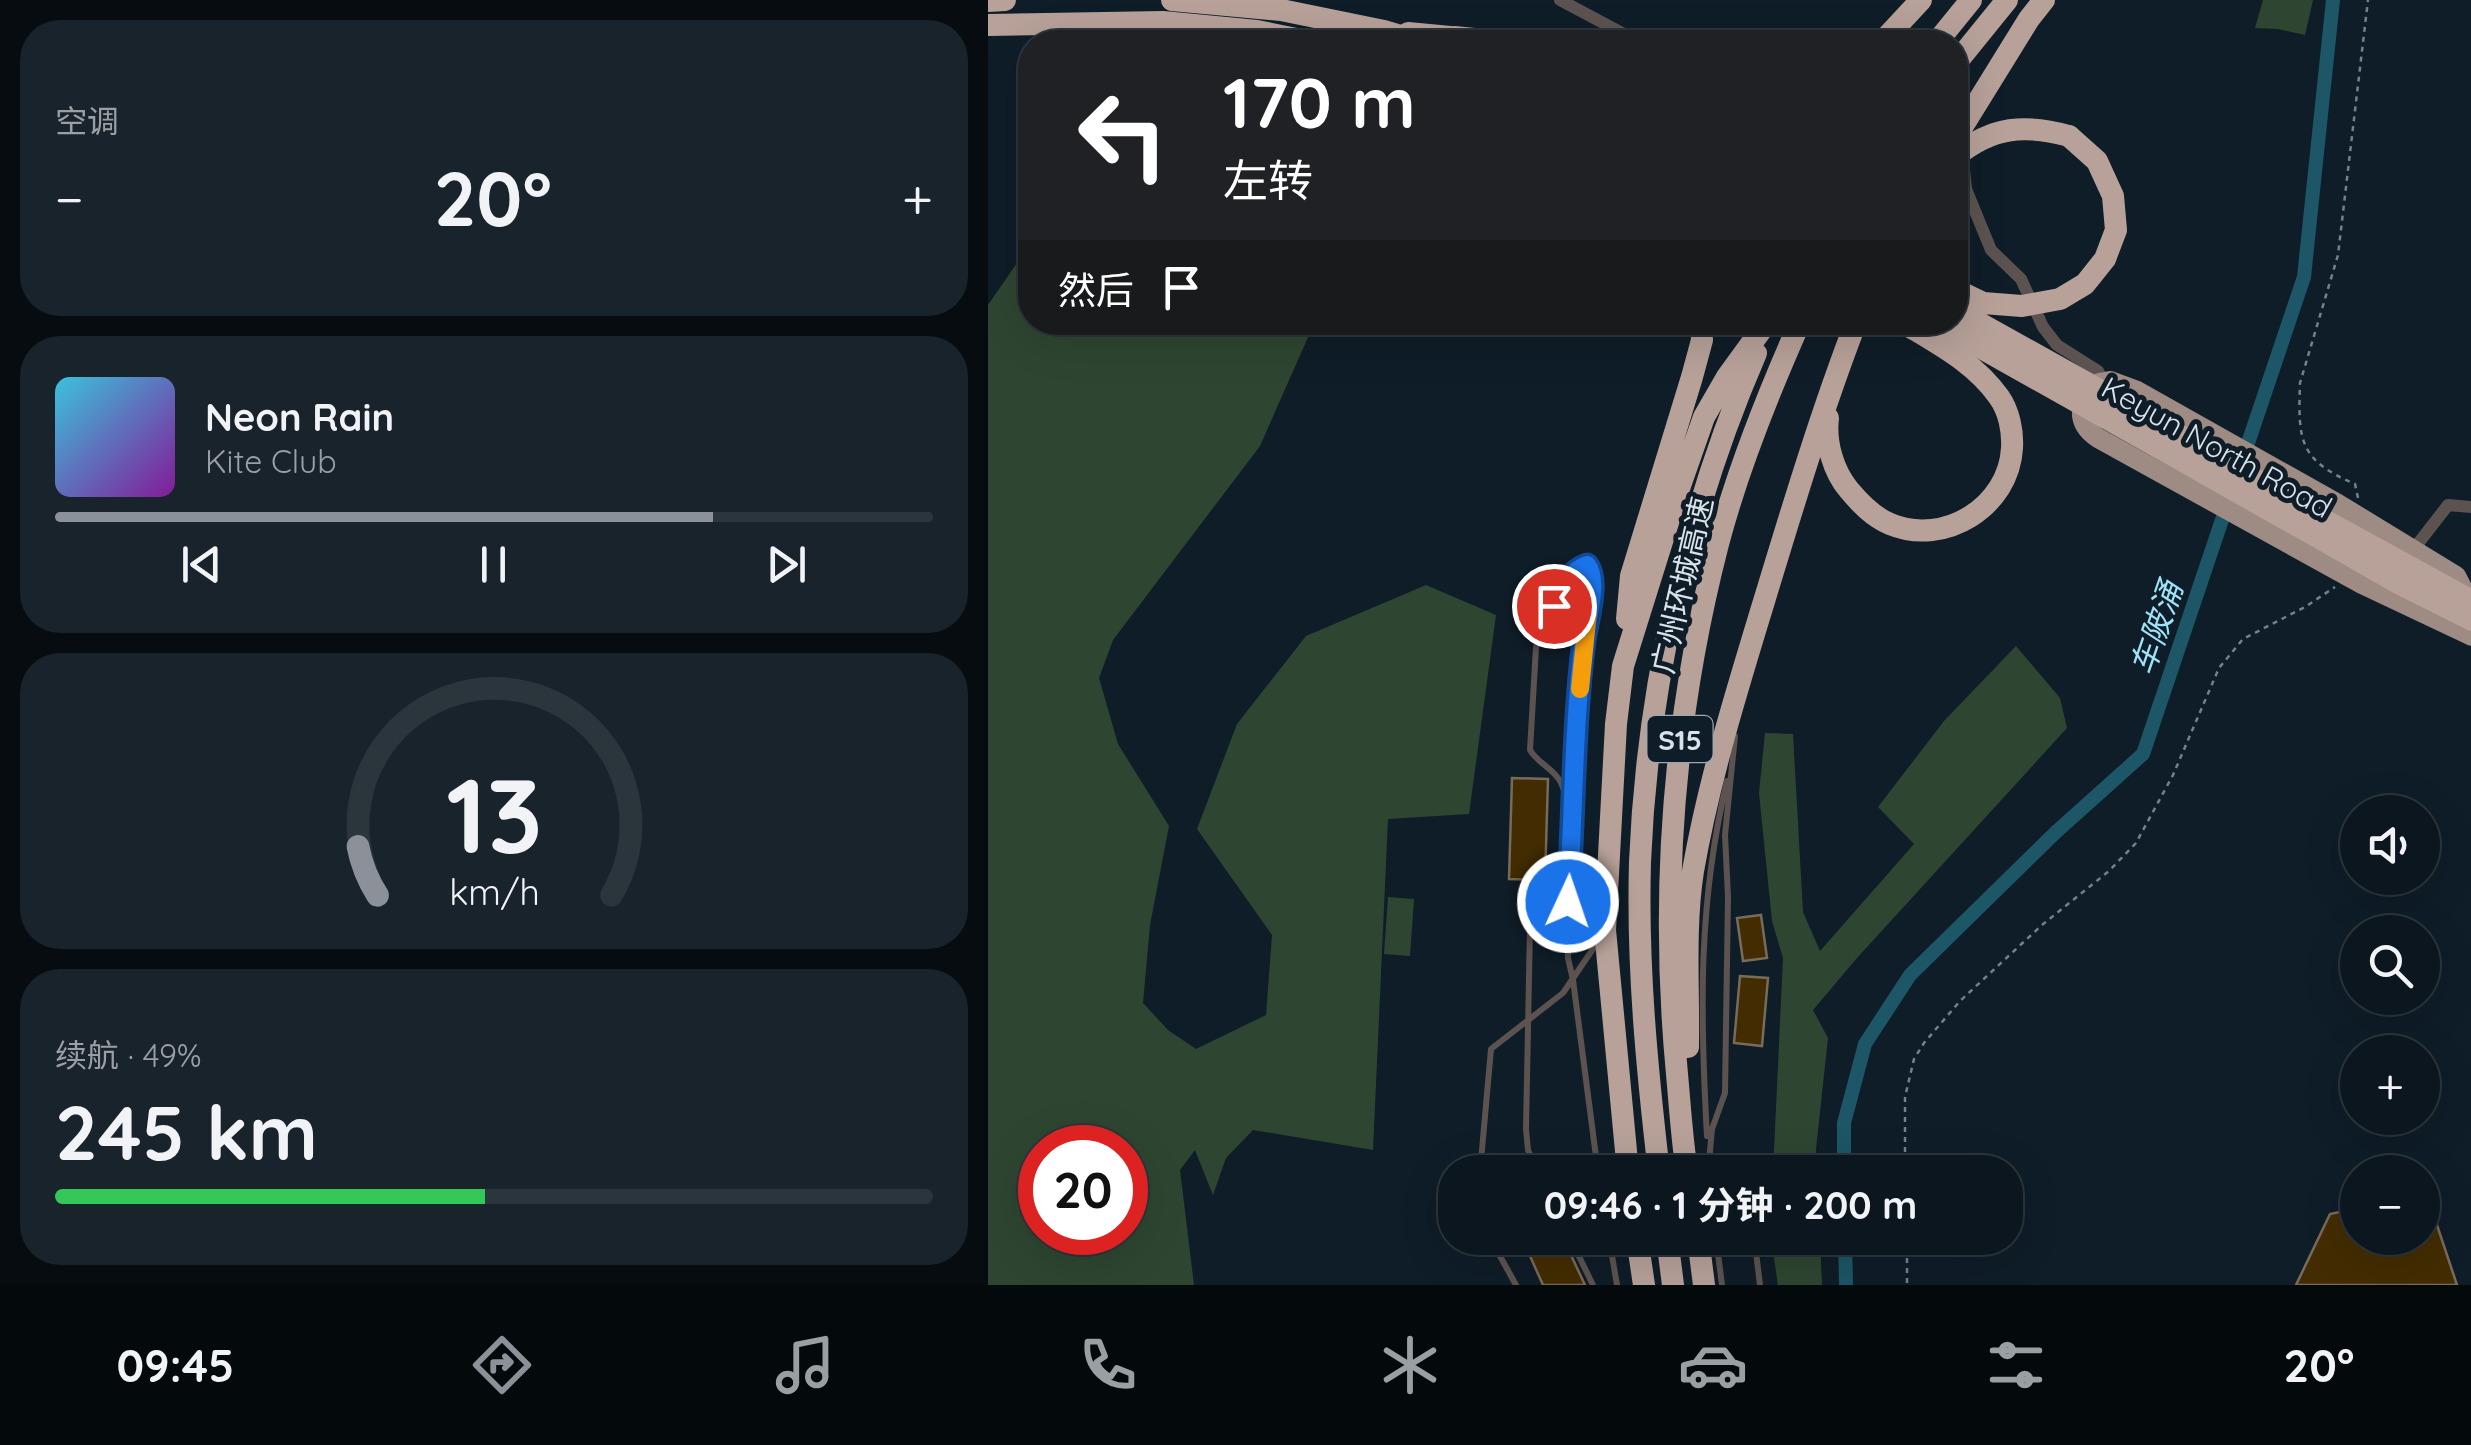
<!DOCTYPE html>
<html lang="zh">
<meta charset="utf-8">
<style>
body{margin:0;font-family:Quicksand,"Noto Sans SC",sans-serif;background:#19232b;color:#f1f3f6;height:100vh;display:flex;flex-direction:column;font-size:38px;white-space:nowrap}
*{box-sizing:border-box;margin:0}
p{font-size:32px;color:#9a9fa4}
.icon{flex:none;width:55px;height:55px;fill:none;stroke:currentColor;stroke-width:2;stroke-linecap:round;stroke-linejoin:round}
.map{position:relative;flex:1;overflow:hidden}
.side{display:flex;flex-direction:column;gap:20px;padding:20px;background:#060c10;width:988px}
.side>*{flex:none}
.guide{position:absolute;left:30px;top:30px;width:950px;height:305px;border-radius:40px;box-shadow:0 10px 40px #0002,0 0 0 2px #2b353c;background:#202124;color:#fff;overflow:hidden}
.controls{position:absolute;left:1352px;top:795px;display:grid;gap:20px}
.controls a{display:grid;place-items:center;width:100px;height:100px;border-radius:50%;background:#0b161e;box-shadow:0 10px 40px #0002,0 0 0 2px #2b353c;font-size:50px}
.speed{position:absolute;left:30px;top:1125px;display:flex;gap:20px;font-size:50px;font-weight:700;text-align:center}
.speed>*{display:grid;place-content:center;width:130px;height:130px;border-radius:50%;background:#0b161e;box-shadow:0 10px 40px #0002,0 0 0 2px #2b353c;line-height:1}
.speed .limit{border:15px solid #d22;background:#fff;color:#111}
.pin{position:absolute;display:grid;place-items:center;width:85px;height:85px;color:#fff;margin:-42px;border:5px solid #fff;border-radius:50%;box-shadow:0 2px 10px #0007}
.me{position:absolute;width:110px;margin:-55px;rotate:3deg;stroke-linejoin:round;filter:drop-shadow(0 0 8px #0008)}
.turn{display:flex;align-items:center;gap:35px;height:210px;padding:0 40px;font-size:45px}
.turn .icon{width:130px;height:130px;stroke-width:2.5}
.turn b{display:block;font-size:70px;line-height:85px}
.then{display:flex;align-items:center;height:95px;padding:0 40px;background:#0003;gap:20px;font-size:38px}
.big{font-size:75px;font-weight:700;line-height:1.1}
.side .widget{flex:1;display:flex;flex-direction:column;justify-content:center;gap:15px;min-width:0;padding:0 35px;border-radius:40px;background:#19232b}
.side .dial{align-items:center;gap:0}
.dial svg{height:260px;overflow:visible;fill:none;stroke:#2b353c;stroke-width:7;stroke-linecap:round;text-anchor:middle}
.dial text{fill:#f1f3f6;stroke:none}
.song{display:flex;align-items:center;gap:30px}
.cover{width:120px;height:120px;border-radius:15px;background:linear-gradient(135deg,hsl(190 70% 55%),hsl(290 70% 35%))}
.played{height:10px;border-radius:5px;background:linear-gradient(90deg,#8c9099 75%,#2b353c 75%)}
.keys{display:flex;justify-content:space-around;direction:ltr}
.heat{display:flex;justify-content:space-between;align-items:center;font-size:55px;direction:ltr}
.charge{height:15px;border-radius:8px;background:linear-gradient(90deg,#34c759 49%,#2b353c 0)}
.trip{position:absolute;left:450px;top:1155px;width:585px;height:100px;border-radius:40px;background:#0b161e;box-shadow:0 10px 40px #0002,0 0 0 2px #2b353c;font-weight:700;line-height:100px;text-align:center}
.tabs{display:flex;height:160px;justify-content:space-around;align-items:center;background:#04090c;color:#9a9fa4}
.tabs .icon{width:70px;height:70px}
.tabs .current{color:#8c9099}
.tabs b{font-size:45px;color:#f1f3f6}
main{display:flex;flex:1;min-height:0}
.map>svg:first-child{display:block}
.green{fill:#2e4631;fill-rule:evenodd}
.lines{fill:none;stroke-linecap:round;stroke-linejoin:round}
.canal{stroke:#1c5667;stroke-width:14}
.building{fill:#432c01;stroke:#776b5a;stroke-width:2.5}
.path{stroke:#75818a;stroke-width:2.5;stroke-dasharray:5 5;stroke-linecap:butt}
.lane{stroke:#5c5350;stroke-width:6}
.street{stroke:#5c5350;stroke-width:12}
.primary{stroke:#9d8b84;stroke-width:20}
.highway{stroke:#b7a199;stroke-width:22}
.highway-bridge{stroke:#b7a199;stroke-width:22}
.route-casing{stroke:#114b97;stroke-width:25}
.route{stroke:#1a73e8;stroke-width:18}
.slow{stroke:#f59e0b;stroke-width:18}
.labels{text-anchor:middle;dominant-baseline:central;stroke-width:10;stroke-linejoin:round;paint-order:stroke}
.shield{fill:#0f1d28;stroke:#9da8b0;stroke-width:2.5}
.shield-label{font-size:28px;font-weight:bold;fill:#dae3eb}
.street-label{font-size:30px;fill:#dae3eb;stroke:#0f1d28}
.water-label{font-size:32px;font-style:italic;fill:#9ce2f8;stroke:#0f1d28}
</style>
<main>
<section class="side">
<div class="widget"><p>空调</p>
<div class="heat"><a>−</a><b class="big">20°</b><a>+</a></div>
</div>
<div class="widget">
<div class="song"><i class="cover"></i><div><b>Neon Rain</b><p>Kite Club</p></div></div>
<div class="played"></div>
<div class="keys"><svg class="icon" aria-label="previous" viewBox="0 0 24 24"><path d="M18 5L8 12l10 7zM5 5v14"/></svg><svg class="icon" aria-label="pause" viewBox="0 0 24 24"><path d="M8 5v14M16 5v14"/></svg><svg class="icon" aria-label="next" viewBox="0 0 24 24"><path d="M6 5l10 7-10 7zM19 5v14"/></svg></div>
</div>
<div class="widget dial"><svg viewBox="0 0 100 80">
<path d="M14 69A42 42 0 1 1 86 69"/>
<path d="M14 69A42 42 0 0 1 8 54" stroke="#8c9099"/>
<text x="50" y="56" font-size="32" font-weight="700">13</text>
<text x="50" y="72" font-size="11">km/h</text>
</svg></div>
<div class="widget"><p>续航 · 49%</p><b class="big">245 km</b><div class="charge"></div></div>
</section>
<div class="map">
<svg width="1484" height="1285" viewBox="0 0 1484 1285">
<rect width="100%" height="100%" fill="#0f1d28"/>
<path class="green" d="M 1275,0 L 1325,0 L 1317,35 L 1290,29 L 1267,28 Z
M 42,244 L 42,322 L 320,323 L 321,335 L 272,446 L 125,640 L 111,678 L 130,744 L 181,826 L 162,925 L 155,1003 L 180,1030 L 208,1049 L 278,1015 L 284,935 L 209,829 L 249,724 L 318,636 L 438,585 L 508,615 L 481,814 L 400,819 L 385,1150 L 265,1130 L 238,1158 L 225,1195 L 207,1150 L 192,1170 L 206,1285 L 0,1285 L 0,305 ZM 52,1148 L 138,1148 L 138,1232 L 52,1232 Z
M 1028,646 L 1072,698 L 1079,728 L 869,958 L 825,1010 L 840,1038 L 828,1149 L 829,1172 L 785,1172 L 795,958 L 784,921 L 771,793 L 777,733 L 805,734 L 815,912 L 832,951 L 926,844 L 890,807 L 956,721 Z
M 400,897 L 426,899 L 422,956 L 396,954 Z
M 783,1238 L 832,1238 L 834,1285 L 790,1285 Z"/>
<g class="lines">
<path class="canal" d="M 1255,458 L 1316,277 L 1345,0
M 856,1172 L 856,1123 L 877,1044 L 922,975 L 1068,832 L 1155,754 L 1240,502
M 857,1238 L 858,1285"/>
</g>
<path class="building" d="M 524,778 L 560,779 L 557,880 L 521,879 Z
M 773,915 L 779,958 L 755,961 L 749,918 Z
M 752,976 L 780,978 L 774,1046 L 746,1043 Z
M 1435,1189 L 1437,1189 L 1469,1285 L 1308,1285 L 1342,1214 L 1370,1208 L 1370,1238 L 1435,1238 Z
M 534,1238 L 575,1238 L 597,1285 L 555,1285 Z"/>
<g class="lines">
<path class="path" d="M 1370,498 L 1367,484 C 1311,460 1310,441 1312,383 L 1350,255 L 1380,0
M 917,1172 L 917,1097 L 926,1059 L 936,1043 L 972,1001 L 1054,925 L 1121,871 L 1148,843 L 1185,775 L 1231,668 L 1255,639 L 1317,607 L 1347,587
M 919,1238 L 919,1285"/>
<path class="lane" d="M 719,1136 C 712,1013 710,902 739,781
M 721,1162 L 724,1129 L 737,1093 L 740,897 L 737,835 L 747,736
M 492,1172 L 503,1049 L 575,993 L 611,940
M 550,1172 L 540,1150 L 538,1129 L 542,927 C 550,914 562,902 569,888 C 579,867 585,797 570,778 C 562,767 549,762 542,750 L 548,647 C 554,623 576,574 599,565 L 604,571 L 605,582 L 596,642 L 592,694 L 579,936 L 580,958 L 585,980 L 610,1172
M 502,1238 L 528,1285
M 582,1238 L 605,1285
M 621,1238 L 629,1285
M 728,1238 L 734,1285
M 729,1247 L 767,1244 L 772,1285"/>
<path class="street" d="M 572,0 L 651,42
M 976,170 L 978,189 L 1003,250 L 1033,279 L 1055,327 L 1069,345 L 1110,371 L 1116,382
M 1425,550 L 1460,505 L 1484,507"/>
<path class="primary" d="M 1484,601 L 1480,599 L 1468,576 L 1350,504 L 1149,391 L 1122,381 L 1111,383 C 1091,400 1086,422 1110,438 L 1374,584 L 1484,636"/>
<path class="highway" d="M 184,0 L 293,10 L 396,31 L 433,42
M 0,1 L 17,0
M 0,25 L 175,22 L 269,31 L 323,42
M 420,33 L 462,37 L 479,42
M 466,37 L 517,42
M 894,42 L 933,0
M 949,42 L 983,0
M 968,63 L 1019,0
M 968,137 L 1041,19 L 1056,0
M 968,156 C 1005,126 1037,124 1081,136
M 840,418 C 837,442 845,471 861,490 C 872,503 885,517 902,524 C 957,547 1021,506 1024,448 C 1025,431 1021,411 1011,397 C 986,362 950,344 914,322
M 1345,525 L 1480,599
M 1335,540 L 1410,583 L 1484,620
M 639,619 L 643,576 L 704,377 L 714,340 L 713,322
M 700,1047 C 701,989 696,928 705,871 C 721,779 750,687 777,598 C 805,506 833,413 868,322
M 640,1172 L 617,930 L 628,724 L 635,666 L 688,497 L 716,417 L 739,377 L 779,322
M 671,1172 C 659,1069 649,966 652,862 C 659,688 699,512 768,353
M 699,1172 C 694,1140 692,1107 689,1074 C 672,895 685,718 730,544 C 750,468 780,394 812,322
M 649,1238 L 656,1285
M 679,1238 L 685,1285
M 710,1238 L 716,1285"/>
<path class="highway-bridge" d="M 968,290 L 995,303 L 1034,306 L 1072,299 L 1097,284 L 1117,259 L 1128,230 L 1125,196 L 1109,161 L 1081,136
M 968,310 L 1183,430 L 1345,525
M 947,322 L 1335,540"/>
</g>
<g class="lines">
<g class="route-casing">
<path id="route" d="M 566,606 C 574,590 581,571 599,565 C 611,581 599,620 596,640 C 585,726 586,815 580,902"/>
</g>
<use href="#route" class="route"/>
<path class="slow" d="M 592,689 L 600,611"/>
</g>
<g class="labels">
<rect class="shield" x="659.5" y="716" width="65" height="46" rx="8"/>
<g class="shield-label">
<text x="692" y="739">S15</text>
</g>
<g class="street-label">
<text transform="translate(1229 447) rotate(29)">Keyun North Road</text>
<text transform="translate(694 585) rotate(-77)">广州环城高速</text>
</g>
<g class="water-label">
<text transform="translate(1168 628) rotate(-71)">车陂涌</text>
</g>
</g>
</svg>
<div class="controls">
<a><svg class="icon" aria-label="sound" viewBox="0 0 24 24"><path d="M4 9h4l5-4v14l-5-4H4zM17 9q2 3 0 6"/></svg></a>
<a><svg class="icon" aria-label="search" viewBox="0 0 24 24"><circle cx="10" cy="10" r="6"/><path d="M15 15l6 6"/></svg></a>
<a>+</a>
<a>−</a>
</div>
<div class="speed"><div class="limit">20</div></div>
<div class="pin" style="left:566px;top:606px;background:#d93025"><svg class="icon" aria-label="arrive" viewBox="0 0 24 24"><path d="M6 21V4h12l-3 4 3 4H6"/></svg></div>
<svg class="me" style="left:580px;top:902px" viewBox="-20 -20 40 40"><circle r="17" fill="#1a73e8" stroke="#fff" stroke-width="3"/><path d="M0-11L8 9 0 5-8 9z" fill="#fff"/></svg>
<div class="trip">09:46 · 1 分钟 · 200 m</div>
<div class="guide">
<div class="turn"><svg class="icon" aria-label="left" viewBox="0 0 24 24"><path d="M17 20v-9H6M10 6l-5 5 5 5"/></svg><div><b>170 m</b>左转</div></div>
<div class="then">然后<svg class="icon" aria-label="arrive" viewBox="0 0 24 24"><path d="M6 21V4h12l-3 4 3 4H6"/></svg></div>
</div>
</div>
</main>
<nav class="tabs">
<b>09:45</b>
<svg class="icon current" aria-label="directions" viewBox="0 0 24 24"><path d="M12 3l9 9-9 9-9-9zM9 14v-3h6M13 9l2 2-2 2"/></svg>
<svg class="icon" aria-label="music" viewBox="0 0 24 24"><path d="M9 18V5l10-2v13"/><circle cx="6" cy="18" r="3"/><circle cx="16" cy="16" r="3"/></svg>
<svg class="icon" aria-label="phone" viewBox="0 0 24 24"><path d="M5 4h4l2 5-3 2q2 4 5 5l2-3 5 2v4C11 20 4 13 5 4z"/></svg>
<svg class="icon" aria-label="climate" viewBox="0 0 24 24"><path d="M12 3v18M4 7l16 10M4 17L20 7"/></svg>
<svg class="icon" aria-label="car" viewBox="0 0 24 24"><path d="M5 17H2v-5l4-1 3-4h7l3 4 3 1v5h-3M9 17h6M6 11h13"/><circle cx="7" cy="17" r="2"/><circle cx="17" cy="17" r="2"/></svg>
<svg class="icon" aria-label="filters" viewBox="0 0 24 24"><path d="M4 7h16M4 17h16"/><circle cx="9" cy="7" r="2"/><circle cx="15" cy="17" r="2"/></svg>
<b>20°</b>
</nav>
